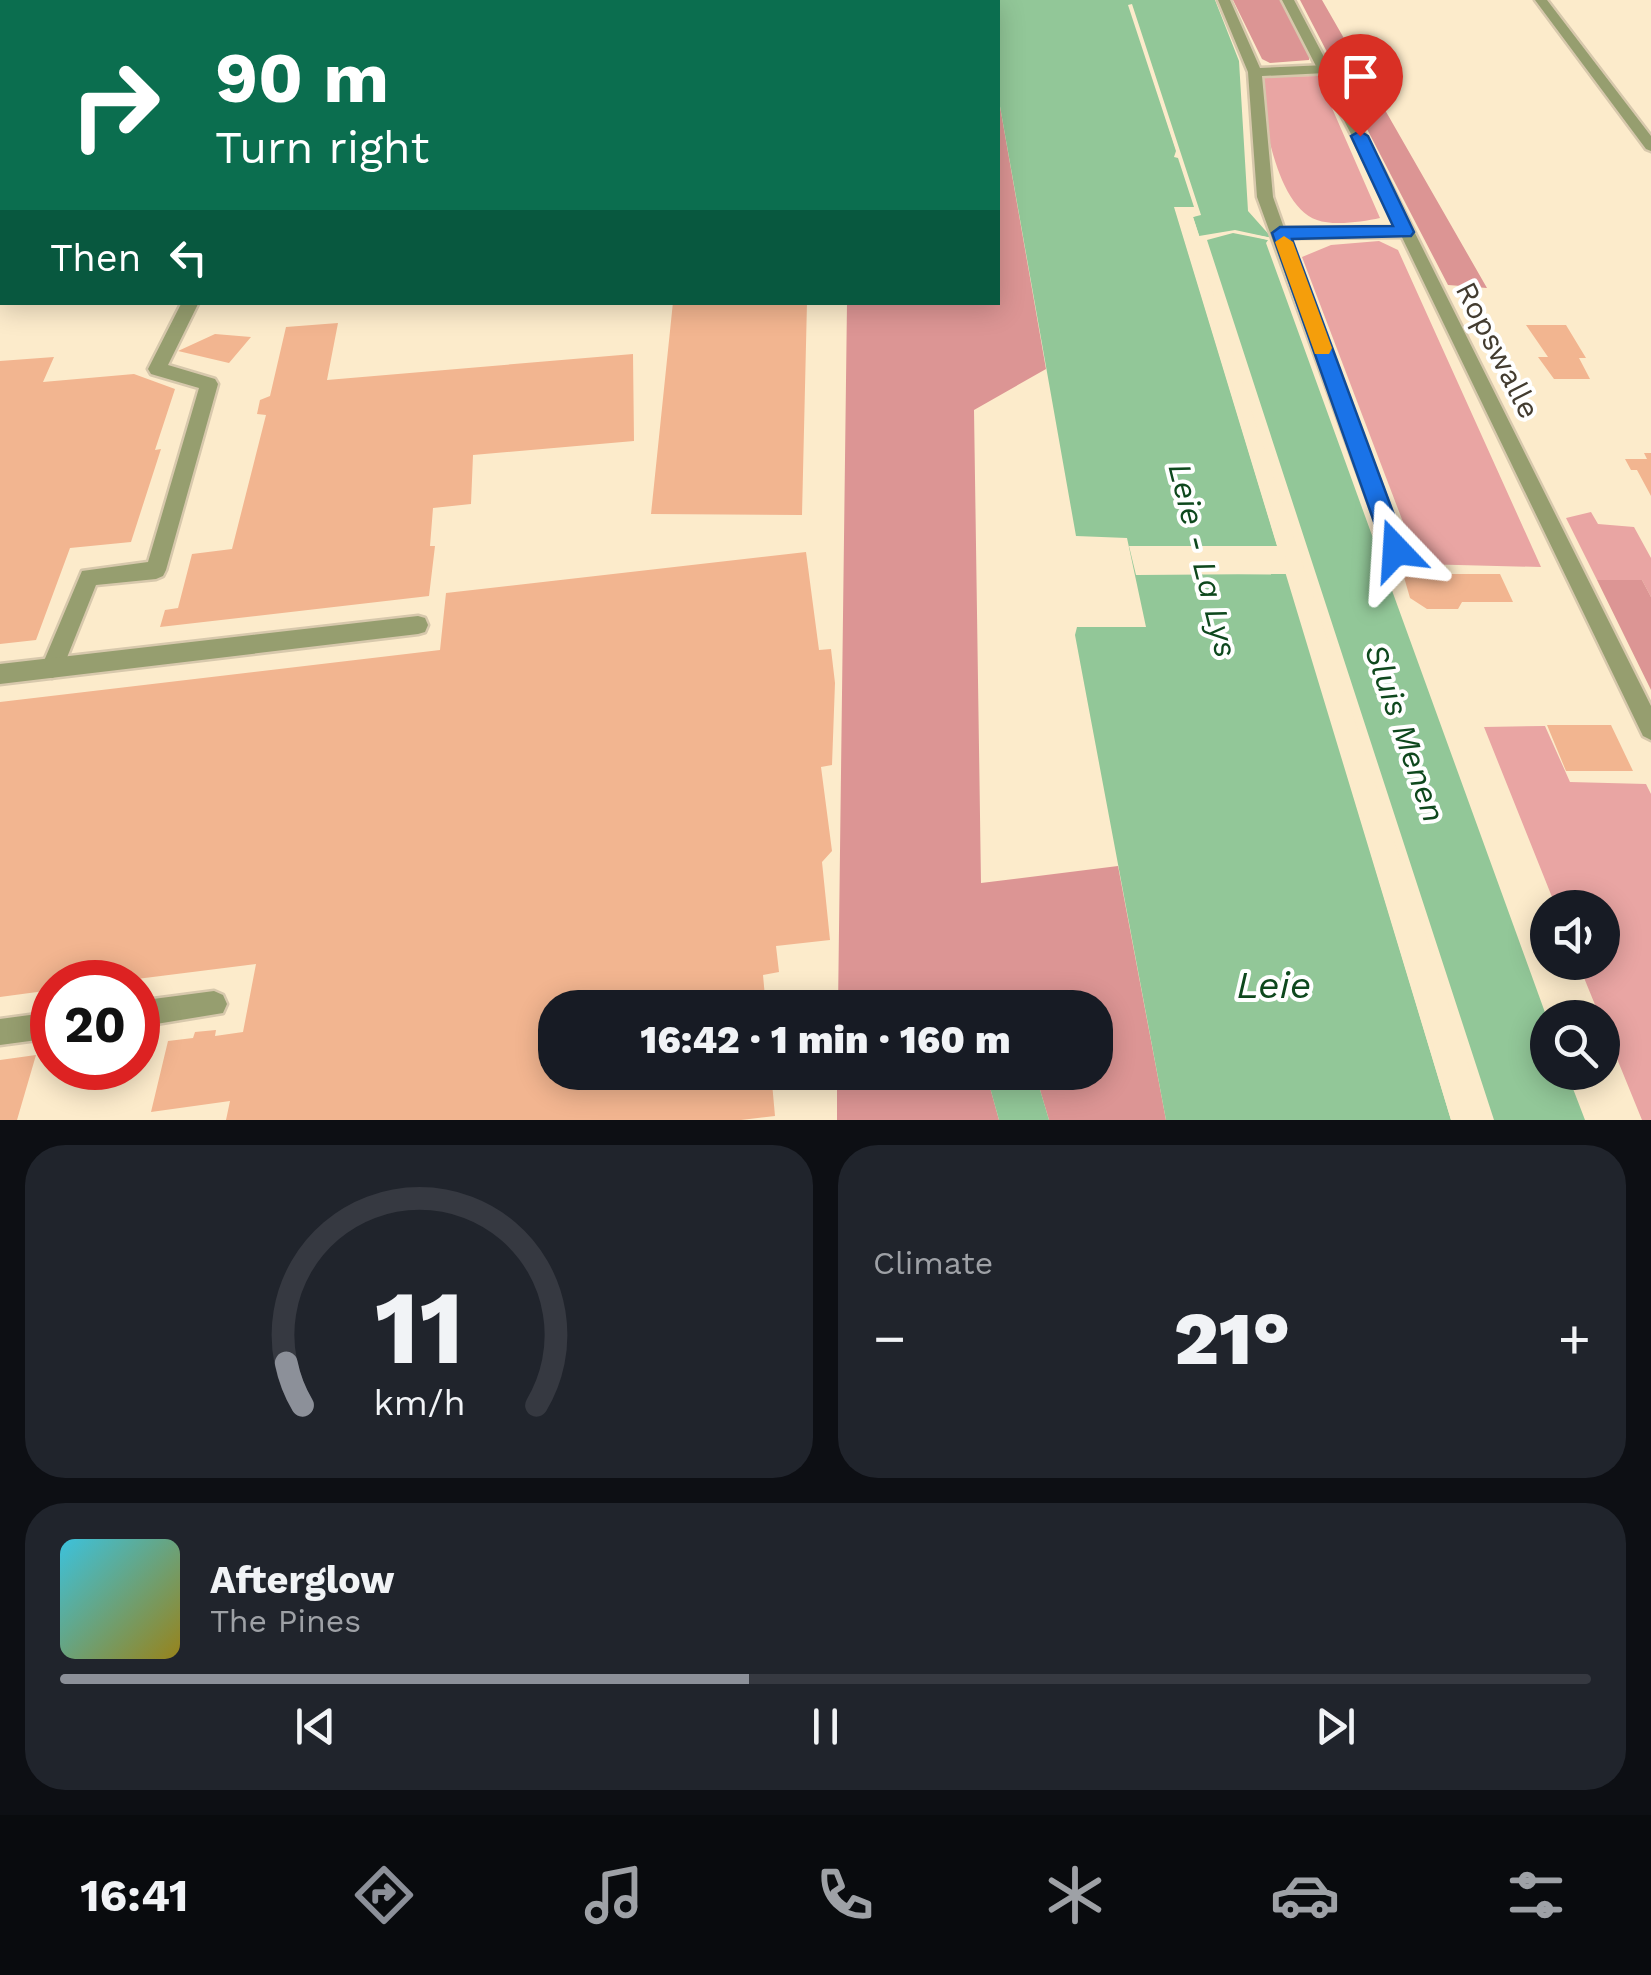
<!DOCTYPE html>
<meta charset="utf-8">
<style>
body{margin:0;font-family:"Work Sans",sans-serif;background:#20242c;color:#f1f3f6;height:100vh;display:flex;flex-direction:column;font-size:38px;white-space:nowrap}
*{box-sizing:border-box;margin:0}
p{font-size:32px;color:#9ea1a6}
.icon{flex:none;width:55px;height:55px;fill:none;stroke:currentColor;stroke-width:2;stroke-linecap:round;stroke-linejoin:round}
.map{position:relative;height:1120px;overflow:hidden}
.panel{display:flex;flex-direction:column;gap:25px;padding:25px;background:#0d0f14;flex:1}
.panel>*{flex:none}
.top-card{position:absolute;left:0px;top:0px;width:1000px;height:305px;box-shadow:0 5px 25px #0003;background:#0b6e4f;color:#fff;overflow:hidden}
.tools{position:absolute;left:1530px;top:890px;display:grid;gap:20px}
.tools a{display:grid;place-items:center;width:90px;height:90px;border-radius:50%;background:#171b24;box-shadow:0 5px 25px #0003;font-size:50px}
.speed{position:absolute;left:30px;top:960px;display:flex;gap:20px;font-size:50px;font-weight:700;text-align:center}
.speed>*{display:grid;place-content:center;width:130px;height:130px;border-radius:50%;background:#171b24;box-shadow:0 5px 25px #0003;line-height:1}
.speed .limit{border:15px solid #d22;background:#fff;color:#111}
.pin{position:absolute;display:grid;place-items:center;width:85px;height:85px;color:#fff;margin:-102px -42px;border-radius:50% 50% 50% 0;rotate:-45deg;box-shadow:0 0 10px #0007}
.pin .icon{rotate:45deg}
.me{position:absolute;width:110px;margin:-55px;rotate:340deg;stroke-linejoin:round;filter:drop-shadow(0 0 8px #0008)}
.turn{display:flex;align-items:center;gap:35px;height:210px;padding:0 50px;font-size:45px}
.turn .icon{width:130px;height:130px;stroke-width:2.5}
.turn b{display:block;font-size:70px;line-height:85px}
.then{display:flex;align-items:center;height:95px;padding:0 50px;background:#0003;gap:20px;font-size:38px}
.big{font-size:75px;font-weight:800;line-height:1.1}
.panel .card{flex:1;display:flex;flex-direction:column;justify-content:center;gap:15px;min-width:0;padding:0 35px;border-radius:40px;background:#20242c}
.panel .dial{align-items:center;gap:0}
.dial svg{height:260px;overflow:visible;fill:none;stroke:#363941;stroke-width:7;stroke-linecap:round;text-anchor:middle}
.dial text{fill:#f1f3f6;stroke:none}
.song{display:flex;align-items:center;gap:30px}
.cover{width:120px;height:120px;border-radius:15px;background:linear-gradient(135deg,hsl(190 70% 55%),hsl(50 70% 35%))}
.played{height:10px;border-radius:5px;background:linear-gradient(90deg,#8c9099 45%,#363941 45%)}
.keys{display:flex;justify-content:space-around;direction:ltr}
.heat{display:flex;justify-content:space-between;align-items:center;font-size:55px;direction:ltr}
.panel .tiles{flex:1;display:grid;gap:25px;grid-template-columns:1fr 1fr}
.card:last-child{grid-column:span 2}
.trip{position:absolute;left:538px;top:990px;width:575px;height:100px;border-radius:40px;background:#171b24;box-shadow:0 5px 25px #0003;font-weight:800;line-height:100px;text-align:center}
.menu{display:flex;height:160px;justify-content:space-around;align-items:center;background:#090b0e;color:#9ea1a6}
.menu .icon{width:70px;height:70px}
.menu .active{color:#8c9099}
.menu b{font-size:45px;color:#f1f3f6}
.map>svg:first-child{display:block}
.green{fill:#e9a5a3}
.forest{fill:#dc9594}
.water{fill:#92c798}
.pier{fill:#fcebcb}
.building{fill:#f2b590}
.lines{fill:none;stroke-linecap:round;stroke-linejoin:round}
.service-casing{stroke:#d7c8ac;stroke-width:5}
.minor-casing{stroke:#d7c8ac;stroke-width:5}
.secondary-casing{stroke:#d7c8ac;stroke-width:25}
.service{fill:#969e6f;fill-rule:evenodd}
.minor{fill:#969e6f;fill-rule:evenodd}
.secondary{stroke:#6d772c;stroke-width:20}
.route{fill:#1a73e8;stroke:#114b97;stroke-width:2.5}
.slow{fill:#f59e0b}
.labels{text-anchor:middle;dominant-baseline:central;stroke-width:8;stroke-linejoin:round;paint-order:stroke}
.street-label{font-size:30px;fill:#433c30;stroke:#fff}
.water-label{font-size:32px;font-style:italic;fill:#0e481d;stroke:#fff}
.near-water-label{font-size:38px;font-style:italic;fill:#0e481d;stroke:#fff}
</style>
<div class="map">
<svg width="1651" height="1120" viewBox="0 0 1651 1120">
<rect width="100%" height="100%" fill="#fcebcb"/>
<path class="green" d="M 1318,76 L 1380,218 C 1362,222 1333,226 1317,220 C 1275,205 1263,114 1259,77 Z
M 1379,241 L 1398,250 L 1541,567 L 1419,564 L 1302,257 L 1331,245 Z
M 1591,512 L 1598,524 L 1634,527 L 1651,558 L 1651,597 L 1642,580 L 1597,580 L 1566,518 Z
M 1545,726 L 1570,782 L 1646,784 L 1651,794 L 1651,1120 L 1642,1120 L 1578,963 L 1602,962 L 1602,908 L 1556,907 L 1484,727 Z"/>
<path class="forest" d="M 1233,0 L 1281,0 L 1309,52 L 1309,60 L 1270,63 L 1262,59 Z
M 1300,0 L 1322,0 L 1487,288 L 1448,285 Z
M 998,95 L 1046,369 L 974,410 L 981,883 L 1118,866 L 1166,1120 L 1049,1120 L 1035,1073 L 1095,1072 L 1095,1008 L 984,1004 L 983,1008 L 838,1008 L 847,303 L 998,302 Z
M 1597,580 L 1642,580 L 1651,597 L 1651,690 Z
M 837,1072 L 986,1073 L 999,1120 L 837,1120 Z"/>
<path class="water" d="M 981,0 L 1215,0 L 1239,61 L 1248,211 L 1272,238 L 1234,231 L 1268,240 L 1266,243 L 1547,1018 L 1548,1072 L 1567,1073 L 1585,1120 L 1492,1120 L 1200,238 L 1193,217 L 1200,214 L 1129,5 L 1195,208 L 1175,208 L 1451,1120 L 1166,1120 L 1075,635 L 1077,627 L 1146,627 L 1127,538 L 1076,536 L 998,95 L 998,2 Z
M 986,1073 L 1035,1073 L 1049,1120 L 999,1120 Z"/>
<path class="pier" d="M 1132,4 L 1201,215 L 1193,217 L 1199,236 L 1235,230 L 1272,238 L 1268,240 L 1233,233 L 1207,240 L 1494,1120 L 1487,1120 L 1195,240 L 1190,213 L 1181,212 L 1456,1120 L 1451,1120 L 1287,574 L 1136,575 L 1129,546 L 1277,546 L 1174,207 L 1194,207 L 1178,158 L 1174,157 L 1176,151 L 1128,5 Z"/>
<path class="building" d="M 673,302 L 807,302 L 802,515 L 651,514 Z
M 338,323 L 327,380 L 633,354 L 634,441 L 473,455 L 471,504 L 433,508 L 430,546 L 435,546 L 429,596 L 160,627 L 165,610 L 178,608 L 192,554 L 232,549 L 266,415 L 257,414 L 260,400 L 270,396 L 286,327 Z
M 1526,325 L 1566,325 L 1586,358 L 1579,358 L 1590,379 L 1554,379 L 1538,357 L 1548,357 Z
M 215,334 L 251,337 L 229,363 L 178,351 Z
M 54,357 L 43,382 L 134,374 L 175,389 L 155,450 L 161,449 L 131,542 L 70,548 L 36,640 L 0,644 L 0,361 Z
M 1644,453 L 1651,453 L 1651,496 L 1637,470 L 1631,470 L 1625,459 L 1647,459 Z
M 806,552 L 819,650 L 831,649 L 835,683 L 832,765 L 821,767 L 832,851 L 822,862 L 830,940 L 776,946 L 779,972 L 763,975 L 766,1008 L 555,1008 L 555,1072 L 771,1072 L 775,1116 L 741,1120 L 226,1120 L 230,1101 L 151,1112 L 168,1041 L 193,1038 L 195,1032 L 216,1030 L 215,1036 L 243,1032 L 256,964 L 113,982 L 52,982 L 52,990 L 0,997 L 0,702 L 440,650 L 446,593 Z
M 1411,567 L 1440,567 L 1451,574 L 1500,574 L 1513,602 L 1462,602 L 1458,609 L 1427,609 L 1410,598 L 1404,577 Z
M 1547,725 L 1611,725 L 1633,771 L 1566,771 Z
M 36,1055 L 17,1120 L 0,1120 L 0,1060 Z"/>
<g class="lines">
<g class="service-casing">
<path id="service" d="M 693,0 L 705,0 L 705,2 L 693,2 Z
M 1218,0 L 1230,0 L 1260,68 L 1326,65 L 1333,69 L 1326,73 L 1262,76 L 1273,197 L 1284,228 L 1405,227 L 1413,232 L 1405,237 L 1288,238 L 1406,551 L 1403,557 L 1389,557 L 1386,551 L 1257,197 L 1248,72 Z
M 1535,0 L 1547,0 L 1651,136 L 1651,151 L 1646,149 Z
M 0,270 L 2,271 L 2,282 L 0,282 Z
M 182,302 L 199,302 L 168,365 L 215,379 L 218,384 L 166,570 L 163,576 L 156,579 L 96,585 L 60,675 L 52,678 L 44,675 L 41,668 L 82,571 L 148,562 L 199,388 L 151,374 L 148,369 Z
M 214,991 L 223,995 L 227,1004 L 223,1013 L 138,1027 L 138,1001 Z
M 52,1012 L 52,1038 L 0,1045 L 0,1019 Z"/>
</g>
<g class="minor-casing">
<path id="minor" d="M 1282,0 L 1294,0 L 1383,169 L 1651,706 L 1651,740 L 1643,736 L 1369,169 Z
M 418,616 L 425,618 L 428,625 L 425,632 L 418,634 L 0,684 L 0,664 Z"/>
</g>
<g class="secondary-casing">
<path id="secondary" d="M 102,2 L 105,0
M 0,108 L 2,105"/>
</g>
<use href="#service" class="service"/>
<use href="#minor" class="minor"/>
<use href="#secondary" class="secondary"/>
</g>
<path class="route" d="M 1360,131 L 1368,136 L 1414,232 L 1411,236 L 1292,239 L 1407,550 L 1404,557 L 1388,557 L 1384,550 L 1272,233 L 1280,227 L 1393,226 L 1351,136 Z"/>
<path class="slow" d="M 1284,236 L 1293,242 L 1332,348 L 1329,354 L 1315,354 L 1313,348 L 1275,242 Z"/>
<g class="labels">
<g class="street-label">
<text transform="translate(1498 350) rotate(63)">Ropswalle</text>
</g>
<g class="water-label">
<text transform="translate(1203 560) rotate(76)">Leie - La Lys</text>
<text transform="translate(1405 733) rotate(71)">Sluis Menen</text>
</g>
<g class="near-water-label">
<text x="1274" y="985">Leie</text>
</g>
</g>
</svg>
<div class="tools">
<a><svg class="icon" aria-label="sound" viewBox="0 0 24 24"><path d="M4 9h4l5-4v14l-5-4H4zM17 9q2 3 0 6"/></svg></a>
<a><svg class="icon" aria-label="search" viewBox="0 0 24 24"><circle cx="10" cy="10" r="6"/><path d="M15 15l6 6"/></svg></a>
</div>
<div class="speed"><div class="limit">20</div></div>
<div class="pin" style="left:1360px;top:136px;background:#d93025"><svg class="icon" aria-label="arrive" viewBox="0 0 24 24"><path d="M6 21V4h12l-3 4 3 4H6"/></svg></div>
<svg class="me" style="left:1396px;top:550px" viewBox="-20 -20 40 40"><path d="M0-17L14 15 0 8-14 15z" fill="#1a73e8" stroke="#fff" stroke-width="4"/></svg>
<div class="trip">16:42 · 1 min · 160 m</div>
<div class="top-card">
<div class="turn"><svg class="icon" aria-label="right" viewBox="0 0 24 24"><path d="M7 20v-9h11M14 6l5 5-5 5"/></svg><div><b>90 m</b>Turn right</div></div>
<div class="then">Then<svg class="icon" aria-label="left" viewBox="0 0 24 24"><path d="M17 20v-9H6M10 6l-5 5 5 5"/></svg></div>
</div>
</div>
<section class="panel">
<div class="tiles">
<div class="card dial"><svg viewBox="0 0 100 80">
<path d="M14 69A42 42 0 1 1 86 69"/>
<path d="M14 69A42 42 0 0 1 9 56" stroke="#8c9099"/>
<text x="50" y="56" font-size="32" font-weight="700">11</text>
<text x="50" y="72" font-size="11">km/h</text>
</svg></div>
<div class="card"><p>Climate</p>
<div class="heat"><a>−</a><b class="big">21°</b><a>+</a></div>
</div>
<div class="card">
<div class="song"><i class="cover"></i><div><b>Afterglow</b><p>The Pines</p></div></div>
<div class="played"></div>
<div class="keys"><svg class="icon" aria-label="previous" viewBox="0 0 24 24"><path d="M18 5L8 12l10 7zM5 5v14"/></svg><svg class="icon" aria-label="pause" viewBox="0 0 24 24"><path d="M8 5v14M16 5v14"/></svg><svg class="icon" aria-label="next" viewBox="0 0 24 24"><path d="M6 5l10 7-10 7zM19 5v14"/></svg></div>
</div>
</div>
</section>
<nav class="menu">
<b>16:41</b>
<svg class="icon active" aria-label="directions" viewBox="0 0 24 24"><path d="M12 3l9 9-9 9-9-9zM9 14v-3h6M13 9l2 2-2 2"/></svg>
<svg class="icon" aria-label="music" viewBox="0 0 24 24"><path d="M9 18V5l10-2v13"/><circle cx="6" cy="18" r="3"/><circle cx="16" cy="16" r="3"/></svg>
<svg class="icon" aria-label="phone" viewBox="0 0 24 24"><path d="M5 4h4l2 5-3 2q2 4 5 5l2-3 5 2v4C11 20 4 13 5 4z"/></svg>
<svg class="icon" aria-label="climate" viewBox="0 0 24 24"><path d="M12 3v18M4 7l16 10M4 17L20 7"/></svg>
<svg class="icon" aria-label="car" viewBox="0 0 24 24"><path d="M5 17H2v-5l4-1 3-4h7l3 4 3 1v5h-3M9 17h6M6 11h13"/><circle cx="7" cy="17" r="2"/><circle cx="17" cy="17" r="2"/></svg>
<svg class="icon" aria-label="filters" viewBox="0 0 24 24"><path d="M4 7h16M4 17h16"/><circle cx="9" cy="7" r="2"/><circle cx="15" cy="17" r="2"/></svg>
</nav>
